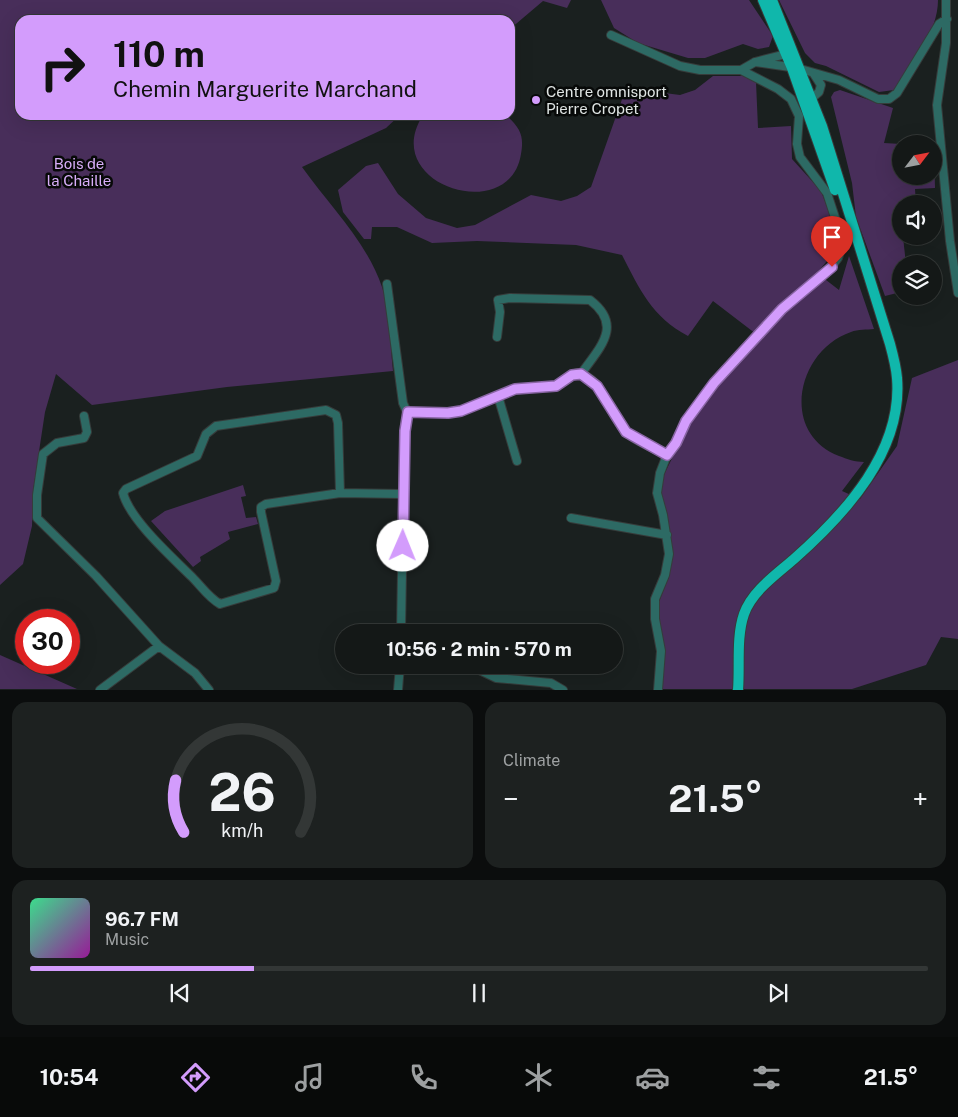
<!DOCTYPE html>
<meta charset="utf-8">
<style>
body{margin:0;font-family:"Public Sans",sans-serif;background:#1d2120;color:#f1f3f6;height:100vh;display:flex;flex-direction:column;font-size:19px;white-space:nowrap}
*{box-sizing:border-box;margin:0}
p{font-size:16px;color:#9da0a1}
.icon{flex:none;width:28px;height:28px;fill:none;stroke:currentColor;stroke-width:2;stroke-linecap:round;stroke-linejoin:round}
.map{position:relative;height:690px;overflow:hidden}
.details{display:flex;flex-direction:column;gap:12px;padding:12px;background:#0b0d0d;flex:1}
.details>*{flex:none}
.guide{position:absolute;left:15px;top:15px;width:500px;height:105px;border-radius:15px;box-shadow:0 5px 20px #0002,0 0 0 1px #333736;background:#d39cfc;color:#111;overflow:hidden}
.needle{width:32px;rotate:58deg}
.buttons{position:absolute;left:892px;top:135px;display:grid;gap:10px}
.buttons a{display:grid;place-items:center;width:50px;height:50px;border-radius:50%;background:#141817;box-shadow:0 5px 20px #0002,0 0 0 1px #333736;font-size:25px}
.speed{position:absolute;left:15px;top:609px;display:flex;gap:10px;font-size:25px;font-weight:700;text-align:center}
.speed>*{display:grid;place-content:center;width:65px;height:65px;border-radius:50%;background:#141817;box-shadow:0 5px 20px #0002,0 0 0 1px #333736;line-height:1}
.speed .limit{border:8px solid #d22;background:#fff;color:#111}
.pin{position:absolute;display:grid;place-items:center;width:42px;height:42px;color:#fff;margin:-51px -21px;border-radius:50% 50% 50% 0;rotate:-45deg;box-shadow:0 0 5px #0007}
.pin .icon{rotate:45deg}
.me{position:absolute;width:55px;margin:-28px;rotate:1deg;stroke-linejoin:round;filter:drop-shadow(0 0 4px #0008)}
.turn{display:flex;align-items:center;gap:18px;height:105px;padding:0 15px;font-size:22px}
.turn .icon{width:65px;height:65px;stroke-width:2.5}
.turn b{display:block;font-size:35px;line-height:42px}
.big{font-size:38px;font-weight:700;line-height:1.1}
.details .card{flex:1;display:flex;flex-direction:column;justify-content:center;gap:8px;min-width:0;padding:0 18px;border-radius:15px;background:#1d2120}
.details .dial{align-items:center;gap:0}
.dial svg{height:130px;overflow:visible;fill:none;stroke:#333736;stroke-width:7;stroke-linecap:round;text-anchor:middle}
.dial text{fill:#f1f3f6;stroke:none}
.song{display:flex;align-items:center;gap:15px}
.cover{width:60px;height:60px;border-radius:8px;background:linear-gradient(135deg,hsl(150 70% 55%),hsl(300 70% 35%))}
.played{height:5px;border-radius:2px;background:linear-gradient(90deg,#d39cfc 25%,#333736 25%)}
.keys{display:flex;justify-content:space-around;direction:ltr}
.heat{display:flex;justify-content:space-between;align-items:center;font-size:28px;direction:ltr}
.details .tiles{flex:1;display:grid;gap:12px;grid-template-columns:1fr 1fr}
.card:last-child{grid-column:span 2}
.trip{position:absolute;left:335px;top:624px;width:288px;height:50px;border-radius:25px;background:#141817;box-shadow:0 5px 20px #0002,0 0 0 1px #333736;font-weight:700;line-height:50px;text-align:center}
.tabs{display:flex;height:80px;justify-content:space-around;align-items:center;background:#080a09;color:#9da0a1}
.tabs .icon{width:35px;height:35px}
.tabs .active{color:#d39cfc}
.tabs b{font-size:22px;color:#f1f3f6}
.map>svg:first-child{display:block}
.green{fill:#482e5a}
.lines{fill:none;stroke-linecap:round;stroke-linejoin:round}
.minor-casing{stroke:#363c3b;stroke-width:10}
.major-casing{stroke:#363c3b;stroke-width:12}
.minor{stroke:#2d6a64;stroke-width:8}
.major{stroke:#10b7ab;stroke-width:10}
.route-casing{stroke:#8965a4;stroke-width:12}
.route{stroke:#d39cfc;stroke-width:9}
.poi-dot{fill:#d39cfc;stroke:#070908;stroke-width:2}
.labels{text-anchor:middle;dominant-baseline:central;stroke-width:5;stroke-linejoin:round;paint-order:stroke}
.poi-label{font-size:15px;fill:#e0e5e4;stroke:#070908;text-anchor:start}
.park-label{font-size:15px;fill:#d8aef9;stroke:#070908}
</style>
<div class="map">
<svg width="958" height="690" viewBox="0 0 958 690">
<rect width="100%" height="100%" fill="#1a201f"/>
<path class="green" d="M 0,0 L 571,0 L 567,8 L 543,1 L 510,29 L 510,20 L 20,20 L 20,115 L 400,115 L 386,128 L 302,167 C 329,205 367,242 382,287 C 391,313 390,344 393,371 L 227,387 L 92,405 L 56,374 L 45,412 L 33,491 L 32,526 L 23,564 L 0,585 Z
M 601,0 L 749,0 L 773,36 L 769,47 L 758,49 L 743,44 L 705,58 L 688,58 L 638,43 L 614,28 Z
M 779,0 L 938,0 C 938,32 912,65 894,90 L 879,92 L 826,66 L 815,63 L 805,53 Z
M 713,76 L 743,76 L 756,82 L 758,128 L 791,126 L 792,159 L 821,191 L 835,228 L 827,261 L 817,273 L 839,290 L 849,256 L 874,329 C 867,330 858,329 851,332 C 797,350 779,433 839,456 C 847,459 855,462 864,462 L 842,491 L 860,499 L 897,446 L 912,378 L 958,360 L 958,639 L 941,637 L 926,665 L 852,689 L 660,689 L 665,652 L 658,617 L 659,602 L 669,576 L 672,547 L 667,512 L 660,496 L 662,479 L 688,425 L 719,381 L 760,337 L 713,301 L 688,336 C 652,317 640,290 622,255 L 576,245 L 477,241 L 432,243 L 397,227 L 372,227 L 371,239 L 364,239 L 343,212 L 338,190 L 366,166 L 378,163 L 398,194 L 426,218 L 457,228 L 475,225 L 531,195 L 561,201 L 577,196 L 591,187 L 626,88 L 680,95 L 695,90 Z
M 840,90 L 893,108 L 884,143 L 901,144 L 901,176 L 934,176 L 934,147 L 935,188 L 915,189 L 916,204 L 901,204 L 901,236 L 905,236 L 903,237 L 906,264 L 901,264 L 901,292 L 885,296 L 856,217 L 852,183 L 831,97 L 834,92 Z
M 423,115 L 508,117 C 521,129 524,137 521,154 C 510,226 378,185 423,115 Z
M 243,485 L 246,496 L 241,497 L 246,518 L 256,517 L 258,524 L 228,532 L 230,539 L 200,557 L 201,561 L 193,567 L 151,521 L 165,511 Z
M 0,655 L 77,689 L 0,689 Z"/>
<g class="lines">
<g class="minor-casing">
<path id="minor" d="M 946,0 L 946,43 L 937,105 L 950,241 L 958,293
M 611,35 L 680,66 L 700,70 L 741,70 L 778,89 L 791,99 L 799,116 L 797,144 L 800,157 L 827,193 L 841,236 L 842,246 L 838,258 L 831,267 L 782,309 L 714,383 L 686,421 L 677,443 L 667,455 L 660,473 L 657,493 L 663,515 L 669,554 L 665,575 L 655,599 L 655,619 L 661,651 L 658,690
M 755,62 L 797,68 L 839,80 L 878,99 L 889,99 L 897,93 L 939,24 L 947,19
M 741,70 L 755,62 L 786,54 L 790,56
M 812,98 L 819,92 L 821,85 L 814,74
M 387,284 L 403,403 L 407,412 L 404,444 L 401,632
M 497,337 L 500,312 L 498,300 L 510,298 L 590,300 C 624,326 599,348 581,374
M 498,396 L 517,461
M 407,412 L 448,413 L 461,411 L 515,389 L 556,386 L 577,373 C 604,377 608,415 626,432 C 636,442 654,448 667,455
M 84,416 L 87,432 L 84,438 L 57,443 L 43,454 L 37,495 L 37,518 L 96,576 L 159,646 L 195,673 L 209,690
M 340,493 L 338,423 L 336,415 L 326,410 L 216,426 L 206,434 L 197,456 L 126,489 L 123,493 C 130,520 172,557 192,577 C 201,586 209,598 220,604 L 274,588 L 276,581 L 261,512 L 261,507 L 266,504 L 340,493 L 403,494
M 571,518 L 667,535
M 469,665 L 496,678 L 551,683 L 563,690
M 100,690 L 159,646
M 398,690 L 400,665"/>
</g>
<g class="major-casing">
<path id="major" d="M 763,0 L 792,68 L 835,190
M 738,690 C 740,666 736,637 744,614 C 752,591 777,574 794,559 C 846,513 903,451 897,378 C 896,366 893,355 890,344 L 822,126 L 772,0"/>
</g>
<use href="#minor" class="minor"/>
<use href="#major" class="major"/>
</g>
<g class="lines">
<g class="route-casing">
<path id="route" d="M 403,546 L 405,431 L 408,412 L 448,413 L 461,411 L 515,389 L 556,386 L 572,375 L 581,374 L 597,386 L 626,432 L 667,455 L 676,443 L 686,421 L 714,383 L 782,309 L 832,267"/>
</g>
<use href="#route" class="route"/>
</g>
<circle class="poi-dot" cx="536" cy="100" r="5"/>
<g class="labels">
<g class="poi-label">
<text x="546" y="91">Centre omnisport<tspan x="546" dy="17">Pierre Cropet</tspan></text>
</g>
<g class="park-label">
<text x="79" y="163">Bois de<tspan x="79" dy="17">la Chaille</tspan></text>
</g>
</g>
</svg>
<div class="buttons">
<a><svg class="needle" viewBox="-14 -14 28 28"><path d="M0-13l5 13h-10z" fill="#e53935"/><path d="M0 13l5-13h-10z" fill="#9da0a1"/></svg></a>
<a><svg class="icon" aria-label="sound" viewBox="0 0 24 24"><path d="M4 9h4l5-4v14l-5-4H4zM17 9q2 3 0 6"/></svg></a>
<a><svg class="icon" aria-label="layers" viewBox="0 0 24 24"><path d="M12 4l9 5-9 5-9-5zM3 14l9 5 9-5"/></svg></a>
</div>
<div class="speed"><div class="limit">30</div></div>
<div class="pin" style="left:832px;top:267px;background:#d93025"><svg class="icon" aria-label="arrive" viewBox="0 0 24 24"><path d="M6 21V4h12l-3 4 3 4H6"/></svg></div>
<svg class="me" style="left:403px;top:546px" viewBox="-20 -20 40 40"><circle r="19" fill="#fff"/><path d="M0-13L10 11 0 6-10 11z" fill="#d39cfc"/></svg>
<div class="trip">10:56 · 2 min · 570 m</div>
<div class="guide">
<div class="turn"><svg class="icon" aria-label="right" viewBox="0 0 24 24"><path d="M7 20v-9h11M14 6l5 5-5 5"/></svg><div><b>110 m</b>Chemin Marguerite Marchand</div></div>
</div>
</div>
<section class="details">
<div class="tiles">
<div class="card dial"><svg viewBox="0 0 100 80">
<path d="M14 69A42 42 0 1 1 86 69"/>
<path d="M14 69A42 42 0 0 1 9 37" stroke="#d39cfc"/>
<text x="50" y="56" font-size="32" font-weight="700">26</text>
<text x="50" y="72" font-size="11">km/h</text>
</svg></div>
<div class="card"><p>Climate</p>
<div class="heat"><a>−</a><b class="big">21.5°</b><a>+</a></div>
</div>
<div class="card">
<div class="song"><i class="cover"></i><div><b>96.7 FM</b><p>Music</p></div></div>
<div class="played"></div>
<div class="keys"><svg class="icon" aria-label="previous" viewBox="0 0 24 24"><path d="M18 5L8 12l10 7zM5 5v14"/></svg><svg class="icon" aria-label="pause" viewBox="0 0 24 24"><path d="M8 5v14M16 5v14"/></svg><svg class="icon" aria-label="next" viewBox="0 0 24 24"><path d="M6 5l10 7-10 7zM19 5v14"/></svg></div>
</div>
</div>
</section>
<nav class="tabs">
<b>10:54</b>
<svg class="icon active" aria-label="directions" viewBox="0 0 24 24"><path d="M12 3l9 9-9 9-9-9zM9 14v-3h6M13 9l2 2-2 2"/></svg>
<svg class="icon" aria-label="music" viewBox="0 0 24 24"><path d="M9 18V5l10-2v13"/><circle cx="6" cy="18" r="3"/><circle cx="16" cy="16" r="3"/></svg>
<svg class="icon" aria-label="phone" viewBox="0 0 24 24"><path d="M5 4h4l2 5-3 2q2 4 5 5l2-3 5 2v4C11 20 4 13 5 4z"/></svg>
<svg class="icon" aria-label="climate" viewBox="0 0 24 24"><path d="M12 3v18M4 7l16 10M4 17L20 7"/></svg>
<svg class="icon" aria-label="car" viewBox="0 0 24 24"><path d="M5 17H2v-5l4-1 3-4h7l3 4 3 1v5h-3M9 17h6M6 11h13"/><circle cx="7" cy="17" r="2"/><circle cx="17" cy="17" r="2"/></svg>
<svg class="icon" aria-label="filters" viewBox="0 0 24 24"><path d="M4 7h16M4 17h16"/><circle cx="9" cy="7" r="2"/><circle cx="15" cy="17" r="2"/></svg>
<b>21.5°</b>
</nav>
